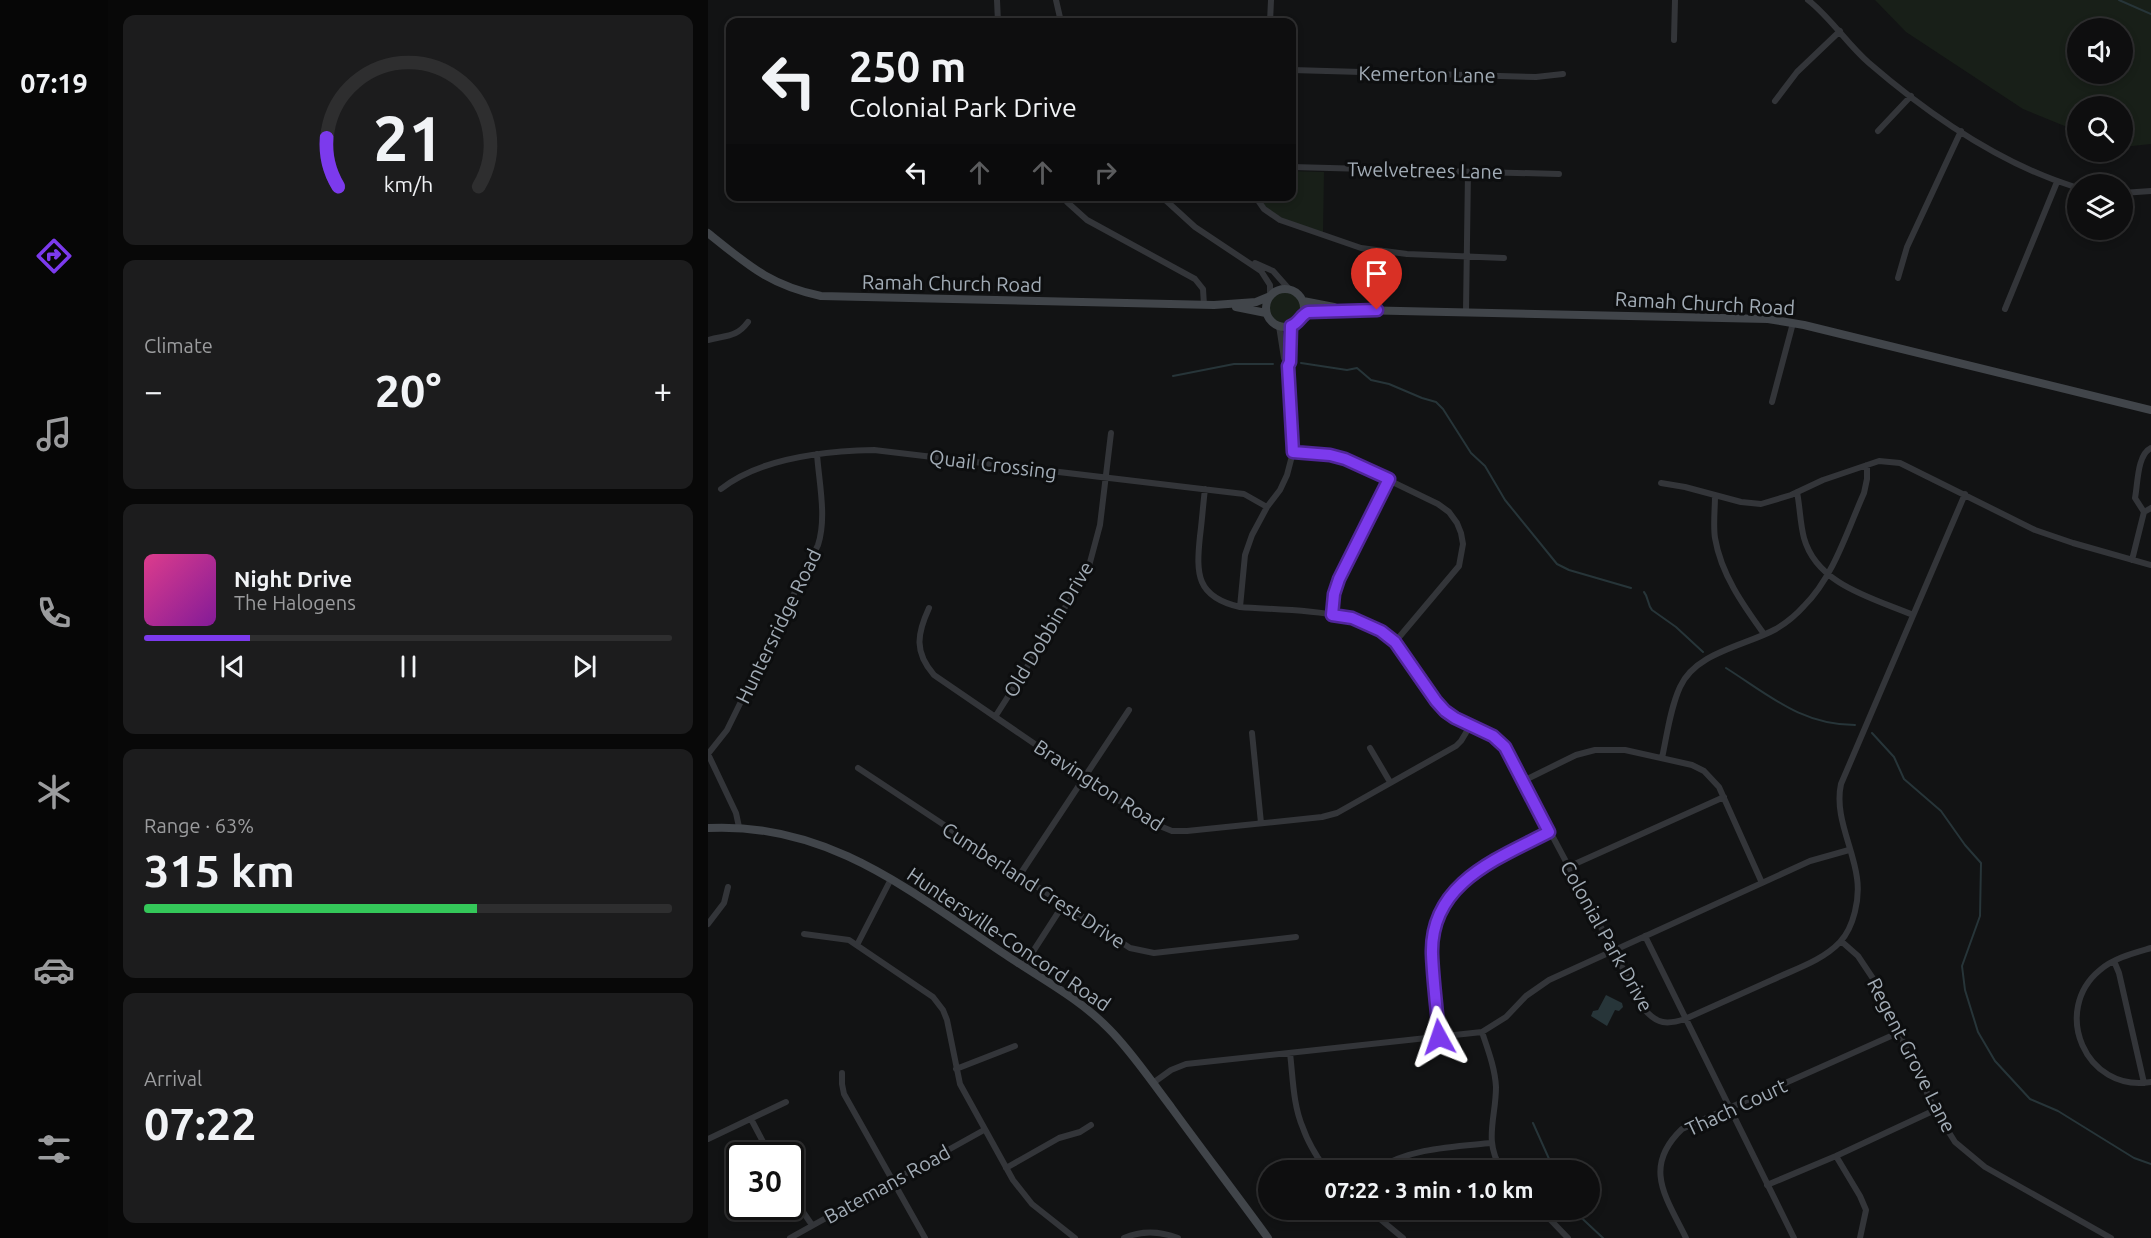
<!DOCTYPE html>
<meta charset="utf-8">
<style>
body{margin:0;font-family:Ubuntu,sans-serif;background:#1c1c1d;color:#f1f3f6;height:100vh;display:flex;flex-direction:column;font-size:22px;white-space:nowrap}
*{box-sizing:border-box;margin:0}
p{font-size:20px;color:#9b9c9e}
.icon{flex:none;width:33px;height:33px;fill:none;stroke:currentColor;stroke-width:2;stroke-linecap:round;stroke-linejoin:round}
.map{position:relative;flex:1;overflow:hidden}
.drawer{display:flex;flex-direction:column;gap:15px;padding:15px;background:#080808;width:600px}
.drawer>*{flex:none}
.hud{position:absolute;left:18px;top:18px;width:570px;height:183px;border-radius:12px;box-shadow:0 3px 9px #0003,0 0 0 2px #2e2e2f;background:#0e0e0f;color:#f1f3f6;overflow:hidden}
.tools{position:absolute;left:1359px;top:18px;display:grid;gap:12px}
.tools a{display:grid;place-items:center;width:66px;height:66px;border-radius:50%;background:#0e0e0f;box-shadow:0 3px 9px #0003,0 0 0 2px #2e2e2f;font-size:30px}
.speed{position:absolute;left:18px;top:1142px;display:flex;gap:12px;font-size:30px;font-weight:700;text-align:center}
.speed>*{display:grid;place-content:center;width:78px;height:78px;border-radius:50%;background:#0e0e0f;box-shadow:0 3px 9px #0003,0 0 0 2px #2e2e2f;line-height:1}
.speed .limit{border:3px solid #111;border-radius:9px;background:#fff;color:#111}
.pin{position:absolute;display:grid;place-items:center;width:51px;height:51px;color:#fff;margin:-62px -26px;border-radius:50% 50% 50% 0;rotate:-45deg;box-shadow:0 0 6px #0007}
.pin .icon{rotate:45deg}
.me{position:absolute;width:66px;margin:-33px;rotate:355deg;stroke-linejoin:round;filter:drop-shadow(0 0 4px #0008)}
.turn{display:flex;align-items:center;gap:21px;height:126px;padding:0 24px;font-size:27px}
.turn .icon{width:78px;height:78px;stroke-width:2.5}
.turn b{display:block;font-size:42px;line-height:51px}
.lanes{display:flex;align-items:center;height:57px;padding:0 24px;background:#0003;justify-content:center;gap:30px;direction:ltr}
.lanes .off{opacity:.35}
.big{font-size:45px;font-weight:700;line-height:1.1}
.drawer .card{flex:1;display:flex;flex-direction:column;justify-content:center;gap:9px;min-width:0;padding:0 21px;border-radius:12px;background:#1c1c1d}
.drawer .dial{align-items:center;gap:0}
.dial svg{height:156px;overflow:visible;fill:none;stroke:#2e2e2f;stroke-width:7;stroke-linecap:round;text-anchor:middle}
.dial text{fill:#f1f3f6;stroke:none}
.song{display:flex;align-items:center;gap:18px}
.cover{width:72px;height:72px;border-radius:9px;background:linear-gradient(135deg,hsl(330 70% 55%),hsl(290 70% 35%))}
.played{height:6px;border-radius:3px;background:linear-gradient(90deg,#7c3aed 20%,#2e2e2f 20%)}
.keys{display:flex;justify-content:space-around;direction:ltr}
.heat{display:flex;justify-content:space-between;align-items:center;font-size:33px;direction:ltr}
.charge{height:9px;border-radius:4px;background:linear-gradient(90deg,#34c759 63%,#2e2e2f 0)}
.trip{position:absolute;left:550px;top:1160px;width:342px;height:60px;border-radius:30px;background:#0e0e0f;box-shadow:0 3px 9px #0003,0 0 0 2px #2e2e2f;font-weight:700;line-height:60px;text-align:center}
main{display:flex;flex:1;min-height:0}
.tabs{display:flex;flex-direction:column;width:108px;justify-content:space-around;align-items:center;background:#060606;color:#9b9c9e}
.tabs .icon{width:42px;height:42px}
.tabs .active{color:#7c3aed}
.tabs b{font-size:27px;color:#f1f3f6}
.map>svg:first-child{display:block}
.green{fill:#181f18;fill-rule:evenodd}
.water{fill:#273539}
.lines{fill:none;stroke-linecap:round;stroke-linejoin:round}
.stream{stroke:#273539;stroke-width:2}
.minor{stroke:#333539;stroke-width:6}
.secondary{stroke:#41454a;stroke-width:8}
.route-casing{stroke:#51269a;stroke-width:15}
.route{stroke:#7c3aed;stroke-width:10}
.labels{text-anchor:middle;dominant-baseline:central;stroke-width:6;stroke-linejoin:round;paint-order:stroke}
.street-label{font-size:20px;fill:#a2acb6;stroke:#0d0e0f}
</style>
<main>
<nav class="tabs">
<b>07:19</b>
<svg class="icon active" aria-label="directions" viewBox="0 0 24 24"><path d="M12 3l9 9-9 9-9-9zM9 14v-3h6M13 9l2 2-2 2"/></svg>
<svg class="icon" aria-label="music" viewBox="0 0 24 24"><path d="M9 18V5l10-2v13"/><circle cx="6" cy="18" r="3"/><circle cx="16" cy="16" r="3"/></svg>
<svg class="icon" aria-label="phone" viewBox="0 0 24 24"><path d="M5 4h4l2 5-3 2q2 4 5 5l2-3 5 2v4C11 20 4 13 5 4z"/></svg>
<svg class="icon" aria-label="climate" viewBox="0 0 24 24"><path d="M12 3v18M4 7l16 10M4 17L20 7"/></svg>
<svg class="icon" aria-label="car" viewBox="0 0 24 24"><path d="M5 17H2v-5l4-1 3-4h7l3 4 3 1v5h-3M9 17h6M6 11h13"/><circle cx="7" cy="17" r="2"/><circle cx="17" cy="17" r="2"/></svg>
<svg class="icon" aria-label="filters" viewBox="0 0 24 24"><path d="M4 7h16M4 17h16"/><circle cx="9" cy="7" r="2"/><circle cx="15" cy="17" r="2"/></svg>
</nav>
<section class="drawer">
<div class="card dial"><svg viewBox="0 0 100 80">
<path d="M14 69A42 42 0 1 1 86 69"/>
<path d="M14 69A42 42 0 0 1 8 44" stroke="#7c3aed"/>
<text x="50" y="56" font-size="32" font-weight="700">21</text>
<text x="50" y="72" font-size="11">km/h</text>
</svg></div>
<div class="card"><p>Climate</p>
<div class="heat"><a>−</a><b class="big">20°</b><a>+</a></div>
</div>
<div class="card">
<div class="song"><i class="cover"></i><div><b>Night Drive</b><p>The Halogens</p></div></div>
<div class="played"></div>
<div class="keys"><svg class="icon" aria-label="previous" viewBox="0 0 24 24"><path d="M18 5L8 12l10 7zM5 5v14"/></svg><svg class="icon" aria-label="pause" viewBox="0 0 24 24"><path d="M8 5v14M16 5v14"/></svg><svg class="icon" aria-label="next" viewBox="0 0 24 24"><path d="M6 5l10 7-10 7zM19 5v14"/></svg></div>
</div>
<div class="card"><p>Range · 63%</p><b class="big">315 km</b><div class="charge"></div></div>
<div class="card"><p>Arrival</p><b class="big">07:22</b></div>
</section>
<div class="map">
<svg width="1443" height="1238" viewBox="0 0 1443 1238">
<rect width="100%" height="100%" fill="#121314"/>
<path class="green" d="M 1167,0 L 1443,0 L 1443,144 L 1415,147 L 1414,106 L 1370,106 L 1369,131 L 1315,109 L 1198,32 ZM 1370,28 L 1414,28 L 1414,74 L 1370,74 Z
M 584,171 L 616,172 L 615,233 C 594,225 562,219 550,197 L 584,196 Z
M558 308a19 19 0 1 1 38 0a19 19 0 1 1-38 0Z"/>
<path class="water" d="M 898,995 L 914,1003 L 915,1007 L 911,1011 L 907,1010 L 899,1026 L 883,1016 L 885,1011 L 890,1010 Z"/>
<g class="lines">
<path class="stream" d="M 1411,0 L 1443,14
M 593,363 L 639,370 L 649,368 L 663,380 L 681,384 L 714,398 L 728,402 L 735,409 L 763,453 L 777,466 L 797,500 L 849,564 L 861,570 L 923,588
M 465,376 L 526,364 L 565,364
M 936,592 C 941,598 939,604 944,610 L 968,627 L 995,652
M 1018,668 C 1061,695 1093,725 1147,725
M 1164,733 L 1186,757 L 1196,779 L 1233,811 L 1257,845 L 1273,863 L 1272,916 L 1254,966 L 1257,990 L 1270,1032 L 1287,1061 L 1322,1099 L 1350,1111 L 1426,1158 L 1443,1164
M 825,1123 L 846,1170
M 864,1209 L 895,1238"/>
<path class="minor" d="M 289,0 L 290,22
M 348,0 L 353,22
M 1100,0 C 1123,18 1139,44 1161,63 C 1220,114 1294,165 1370,188
M 562,22 L 563,0
M 966,40 L 967,0
M 584,70 L 828,77 L 855,74
M 1067,101 L 1089,72 L 1132,31
M 1170,131 L 1203,96
M 584,167 L 851,174
M 1414,193 L 1443,191
M 453,196 L 487,227 L 553,271 L 562,285 L 562,296
M 547,196 L 556,209 L 572,220 L 653,248 L 699,254 L 796,258
M 359,202 L 379,220 L 487,279 L 495,289 L 496,305
M 547,263 L 565,271 L 581,289
M 1190,278 L 1199,247 L 1253,131
M 1297,309 L 1349,182
M 758,311 L 760,172
M 571,326 L 576,358 L 580,366
M 0,340 C 18,335 28,338 40,322
M 1064,402 L 1085,323
M 585,452 L 622,455 L 637,459 L 730,504 L 741,512 L 749,523 L 753,533 L 755,544 L 751,566 L 687,642
M 953,483 L 977,487 L 1033,502 L 1053,504 L 1083,495 L 1115,480 L 1171,461 L 1192,463 L 1327,530 L 1365,543 L 1443,565
M 13,489 C 52,458 117,451 166,450 L 536,494 L 559,507
M 497,489 C 495,505 494,521 492,536 C 488,574 488,597 532,607 C 578,611 657,607 689,644 C 707,665 719,691 737,711 C 757,726 779,730 797,747 L 937,1010 C 949,1024 959,1025 977,1019 C 1006,1006 1035,993 1064,980 C 1087,969 1114,961 1132,942 C 1146,927 1152,898 1149,878 C 1145,847 1126,816 1133,784 L 1257,494
M 1089,492 C 1092,507 1092,523 1096,538 C 1109,585 1165,598 1205,615
M 1007,496 C 1007,509 1005,525 1007,538 C 1013,574 1035,605 1056,634
M 1436,512 L 1427,498 C 1430,483 1429,455 1443,448
M 1424,560 L 1436,512 L 1443,508
M 532,607 L 537,555 L 544,535 L 559,507 L 572,490 L 579,475 L 585,452 L 580,366 L 582,362 L 583,326
M 221,608 C 209,634 206,652 226,675 L 375,777 L 447,824 L 464,831 L 479,831 L 614,817 L 629,813 L 748,746 L 753,741 L 762,726
M 624,615 L 626,594 L 631,579 L 681,479
M 287,717 L 368,590 L 381,566 L 392,525 L 403,433
M 544,733 L 553,823
M 662,748 L 682,782
M 0,754 L 19,730 L 110,545 C 119,517 111,483 109,454
M 0,754 L 28,813 L 31,827
M 954,758 C 959,735 962,709 972,687 C 988,652 1037,646 1068,629 C 1078,623 1088,615 1096,606 C 1126,576 1139,531 1156,493 L 1159,479 L 1159,465
M 150,768 L 422,948 L 446,953 L 588,937
M 815,781 L 868,755 L 887,750 L 917,750 L 984,765 L 996,771 L 1011,787 L 1054,883
M 860,867 L 1016,797
M 311,876 L 421,710
M 0,924 L 16,903 L 20,887
M 96,934 L 141,940 L 225,997 L 235,1010 L 239,1020 L 252,1084 L 305,1180 L 324,1204 L 367,1238
M 937,936 L 1086,1238
M 1133,941 L 1150,956 L 1168,983 L 1227,1110 L 1247,1142 L 1277,1167 L 1403,1238
M 149,945 L 183,879
M 1443,948 C 1426,953 1406,958 1392,970 C 1343,1010 1377,1093 1443,1082
M 1406,961 L 1411,973 L 1436,1083
M 315,967 L 355,905
M 774,1032 C 780,1050 787,1068 788,1087 C 788,1118 775,1141 794,1170
M 731,1037 C 725,976 709,912 768,871 C 790,855 817,844 841,832
M 582,1053 C 585,1078 585,1105 595,1128 C 600,1143 609,1157 618,1170
M 248,1069 L 307,1046
M 134,1073 L 134,1084 L 136,1094 L 217,1238
M 445,1083 L 463,1070 L 478,1064 L 774,1032 L 798,1017 L 818,996 L 841,980 L 1102,861 L 1141,850
M 43,1119 L 62,1155
M 0,1139 L 78,1102
M 1128,1156 L 1152,1196 L 1158,1210 L 1152,1238
M 298,1168 L 351,1138 L 372,1132 L 383,1125
M 667,1170 C 702,1148 743,1147 783,1143
M 1059,1185 L 1128,1156 L 1227,1110
M 82,1193 L 104,1225
M 660,1209 L 695,1238
M 832,1209 L 860,1238
M 82,1238 L 276,1130
M 416,1238 C 434,1230 452,1231 470,1238
M 978,1238 C 958,1197 934,1167 974,1129 L 1192,1032"/>
<path class="secondary" d="M 0,233 C 40,265 61,285 113,296 L 506,305 L 548,302 L 560,297
M558 308a19 19 0 1 1 38 0a19 19 0 1 1-38 0Z
M 595,301 L 626,307
M 528,307 L 558,313
M 596,314 L 647,310 L 1060,319 L 1096,325 L 1443,410
M 0,828 C 121,822 203,892 298,955 C 332,978 372,999 401,1029 C 424,1052 443,1081 463,1107 C 495,1151 528,1194 560,1238"/>
</g>
<g class="lines">
<g class="route-casing">
<path id="route" d="M 669,310 L 600,312 C 593,315 591,323 583,326 L 582,362 L 580,366 L 585,452 L 622,455 L 637,459 L 681,479 L 631,579 L 626,594 L 624,615 L 644,618 L 673,631 L 687,642 L 728,701 L 737,711 L 747,718 L 785,736 L 797,747 L 841,832 C 789,859 722,883 724,954 C 725,981 729,1009 731,1037"/>
</g>
<use href="#route" class="route"/>
</g>
<g class="labels">
<g class="street-label">
<text transform="translate(719 74) rotate(1)">Kemerton Lane</text>
<text transform="translate(717 170) rotate(1)">Twelvetrees Lane</text>
<text transform="translate(244 283) rotate(1)">Ramah Church Road</text>
<text transform="translate(997 303) rotate(3)">Ramah Church Road</text>
<text transform="translate(285 464) rotate(7)">Quail Crossing</text>
<text transform="translate(70 626) rotate(-64)">Huntersridge Road</text>
<text transform="translate(340 629) rotate(-59)">Old Dobbin Drive</text>
<text transform="translate(391 785) rotate(33)">Bravington Road</text>
<text transform="translate(326 885) rotate(33)">Cumberland Crest Drive</text>
<text transform="translate(899 936) rotate(61)">Colonial Park Drive</text>
<text transform="translate(301 939) rotate(34)">Huntersville-Concord Road</text>
<text transform="translate(1204 1055) rotate(63)">Regent Grove Lane</text>
<text transform="translate(1028 1107) rotate(-25)">Thach Court</text>
<text transform="translate(179 1184) rotate(-29)">Batemans Road</text>
</g>
</g>
</svg>
<div class="tools">
<a><svg class="icon" aria-label="sound" viewBox="0 0 24 24"><path d="M4 9h4l5-4v14l-5-4H4zM17 9q2 3 0 6"/></svg></a>
<a><svg class="icon" aria-label="search" viewBox="0 0 24 24"><circle cx="10" cy="10" r="6"/><path d="M15 15l6 6"/></svg></a>
<a><svg class="icon" aria-label="layers" viewBox="0 0 24 24"><path d="M12 4l9 5-9 5-9-5zM3 14l9 5 9-5"/></svg></a>
</div>
<div class="speed"><div class="limit">30</div></div>
<div class="pin" style="left:669px;top:310px;background:#d93025"><svg class="icon" aria-label="arrive" viewBox="0 0 24 24"><path d="M6 21V4h12l-3 4 3 4H6"/></svg></div>
<svg class="me" style="left:731px;top:1037px" viewBox="-20 -20 40 40"><path d="M0-17L14 15 0 8-14 15z" fill="#7c3aed" stroke="#fff" stroke-width="4"/></svg>
<div class="trip">07:22 · 3 min · 1.0 km</div>
<div class="hud">
<div class="turn"><svg class="icon" aria-label="left" viewBox="0 0 24 24"><path d="M17 20v-9H6M10 6l-5 5 5 5"/></svg><div><b>250 m</b>Colonial Park Drive</div></div>
<div class="lanes"><svg class="icon" aria-label="left" viewBox="0 0 24 24"><path d="M17 20v-9H6M10 6l-5 5 5 5"/></svg><svg class="icon off" aria-label="ahead" viewBox="0 0 24 24"><path d="M12 20V5M6 11l6-6 6 6"/></svg><svg class="icon off" aria-label="ahead" viewBox="0 0 24 24"><path d="M12 20V5M6 11l6-6 6 6"/></svg><svg class="icon off" aria-label="right" viewBox="0 0 24 24"><path d="M7 20v-9h11M14 6l5 5-5 5"/></svg></div>
</div>
</div>
</main>
